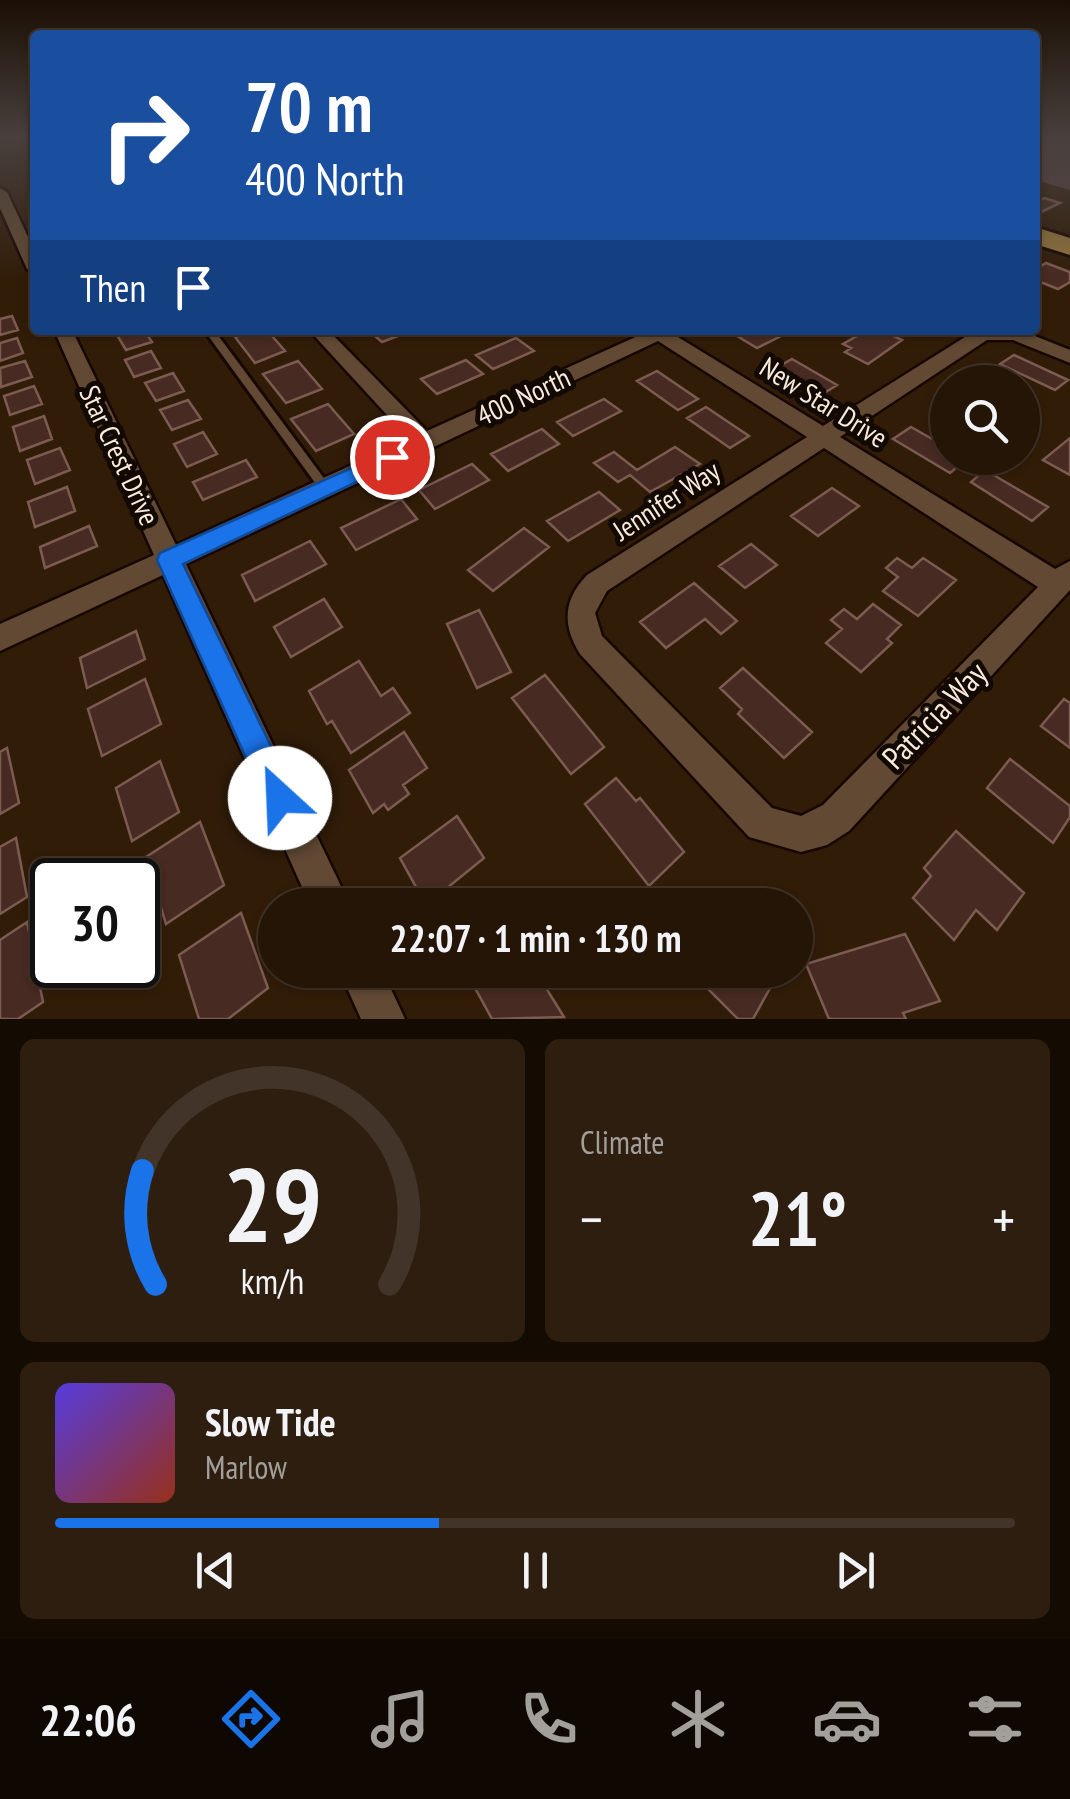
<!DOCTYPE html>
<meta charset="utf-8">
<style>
body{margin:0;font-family:"PT Sans Narrow",sans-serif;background:#2d1e10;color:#f1f3f6;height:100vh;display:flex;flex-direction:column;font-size:38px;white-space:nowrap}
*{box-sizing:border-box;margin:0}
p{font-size:32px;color:#a39f9b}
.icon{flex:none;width:55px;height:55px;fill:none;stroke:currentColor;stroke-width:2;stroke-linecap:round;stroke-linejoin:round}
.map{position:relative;height:1019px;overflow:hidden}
.panel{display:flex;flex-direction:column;gap:20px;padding:20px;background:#140c03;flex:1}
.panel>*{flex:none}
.guide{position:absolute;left:30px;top:30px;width:1010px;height:305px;border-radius:10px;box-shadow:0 2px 8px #0004,0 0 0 2px #423428;background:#1a4fa0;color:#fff;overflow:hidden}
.tools{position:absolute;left:930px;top:365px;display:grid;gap:20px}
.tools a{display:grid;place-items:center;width:110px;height:110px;border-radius:50%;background:#251506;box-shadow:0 2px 8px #0004,0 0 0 2px #423428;font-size:50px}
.speed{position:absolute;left:30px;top:858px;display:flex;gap:20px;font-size:50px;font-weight:700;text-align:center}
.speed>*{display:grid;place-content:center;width:130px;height:130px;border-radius:50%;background:#251506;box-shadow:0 2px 8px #0004,0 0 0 2px #423428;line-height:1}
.speed .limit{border:5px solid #111;border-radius:15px;background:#fff;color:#111}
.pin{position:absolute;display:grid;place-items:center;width:85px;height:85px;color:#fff;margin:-42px;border:5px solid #fff;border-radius:50%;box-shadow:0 2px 10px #0007}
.me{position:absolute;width:110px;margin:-55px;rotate:335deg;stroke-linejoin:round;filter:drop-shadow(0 0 8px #0008)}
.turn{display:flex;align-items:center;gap:35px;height:210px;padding:0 50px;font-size:45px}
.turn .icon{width:130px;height:130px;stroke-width:2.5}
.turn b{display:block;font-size:70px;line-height:85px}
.then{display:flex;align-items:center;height:95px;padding:0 50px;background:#0003;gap:20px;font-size:38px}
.big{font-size:75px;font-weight:600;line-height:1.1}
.panel .card{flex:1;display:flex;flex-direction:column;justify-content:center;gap:15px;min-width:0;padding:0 35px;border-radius:15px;background:#2d1e10}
.panel .dial{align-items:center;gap:0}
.dial svg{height:260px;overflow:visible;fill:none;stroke:#423428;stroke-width:7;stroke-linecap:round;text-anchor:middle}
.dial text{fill:#f1f3f6;stroke:none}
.song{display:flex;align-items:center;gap:30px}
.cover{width:120px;height:120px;border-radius:15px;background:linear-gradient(135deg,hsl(250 70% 55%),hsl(10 70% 35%))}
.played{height:10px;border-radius:5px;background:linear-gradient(90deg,#1a73e8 40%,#423428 40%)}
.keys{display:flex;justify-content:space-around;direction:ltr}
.heat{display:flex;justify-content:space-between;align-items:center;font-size:55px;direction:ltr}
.panel .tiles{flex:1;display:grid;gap:20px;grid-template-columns:1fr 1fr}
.card:last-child{grid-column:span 2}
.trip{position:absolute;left:258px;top:888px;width:555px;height:100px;border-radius:50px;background:#251506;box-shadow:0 2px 8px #0004,0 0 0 2px #423428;font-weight:600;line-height:100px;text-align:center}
.tab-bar{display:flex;height:160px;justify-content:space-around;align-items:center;background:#0f0802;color:#a39f9b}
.tab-bar .icon{width:70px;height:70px}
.tab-bar .active{color:#1a73e8}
.tab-bar b{font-size:45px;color:#f1f3f6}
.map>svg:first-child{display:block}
.green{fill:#5b4244}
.building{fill:#472a22;stroke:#7c5b51;stroke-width:2.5}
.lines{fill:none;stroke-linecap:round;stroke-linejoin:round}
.lane-casing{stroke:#180600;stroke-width:6}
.street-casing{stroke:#180600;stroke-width:5}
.primary-casing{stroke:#180600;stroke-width:6}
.lane{fill:#614934;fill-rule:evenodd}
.street{fill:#614934;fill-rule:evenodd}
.primary{fill:#92743c;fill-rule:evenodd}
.route{fill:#1a73e8;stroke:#114b97;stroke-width:2.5}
.labels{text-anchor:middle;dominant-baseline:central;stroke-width:10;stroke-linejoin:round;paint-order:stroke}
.street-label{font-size:28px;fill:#f9eade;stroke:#120903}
.near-street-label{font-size:32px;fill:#f9eade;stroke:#120903}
</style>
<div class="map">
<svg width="1070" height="1019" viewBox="0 0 1070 1019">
<rect width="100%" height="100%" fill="#311c08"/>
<path class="green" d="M 1035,137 L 1070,137 L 1070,190 L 1035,180 Z"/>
<path class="building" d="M 1044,198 L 1060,203 L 1035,215 L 1035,203 Z
M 1046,263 L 1070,272 L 1070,282 L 1058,289 L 1035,280 L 1035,270 Z
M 12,316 L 18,330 L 0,335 L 0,319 Z
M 131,330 L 144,330 L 152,342 L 126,350 L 117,335 Z
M 257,330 L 267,330 L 285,351 L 255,363 L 235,337 Z
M 368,330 L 414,330 L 382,342 Z
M 739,330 L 781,330 L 787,333 L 757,348 L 732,333 Z
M 866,331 L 876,335 L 883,331 L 902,340 L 868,364 L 845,352 L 851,348 L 843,344 Z
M 17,338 L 23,353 L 0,361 L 0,343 Z
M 516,338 L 534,351 L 493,369 L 476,355 Z
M 151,351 L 161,368 L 134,377 L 125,360 Z
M 1014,355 L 1068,380 L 1055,390 L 1000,364 Z
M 792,359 L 837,385 L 821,395 L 778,367 Z
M 466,360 L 483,374 L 437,394 L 421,379 Z
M 25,361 L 32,377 L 1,387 L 0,368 Z
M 298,361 L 322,389 L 286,403 L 263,374 Z
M 657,371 L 698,399 L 678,410 L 637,381 Z
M 173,373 L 184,391 L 156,401 L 145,383 Z
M 34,386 L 42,404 L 10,415 L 4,396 Z
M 604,399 L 621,411 L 573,436 L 557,422 Z
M 188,400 L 201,419 L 172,430 L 160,410 Z
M 328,404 L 354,434 L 316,451 L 291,419 Z
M 706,407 L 749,436 L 730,448 L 687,418 Z
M 44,416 L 52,439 L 20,451 L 13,427 Z
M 911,427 L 948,448 L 948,458 L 967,459 L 950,473 L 893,439 Z
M 542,429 L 559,444 L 508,471 L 491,454 Z
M 203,432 L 217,454 L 187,467 L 174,444 Z
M 1070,438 L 1070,475 L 1043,460 Z
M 675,447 L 700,464 L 650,492 L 630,475 L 618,482 L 594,463 L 614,452 L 637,470 Z
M 60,448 L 70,470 L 35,484 L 27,460 Z
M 246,460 L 257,477 L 203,500 L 193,482 Z
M 472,464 L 489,480 L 435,509 L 419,490 Z
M 985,470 L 1048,507 L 1032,521 L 971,482 Z
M 67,487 L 75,511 L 35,527 L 28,502 Z
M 832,488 L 859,506 L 818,536 L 791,516 Z
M 599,492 L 620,510 L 568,541 L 547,521 Z
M 401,499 L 417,519 L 356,550 L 341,528 Z
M 89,526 L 97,546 L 45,568 L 40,547 Z
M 524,528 L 549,547 L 493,591 L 468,570 Z
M 310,541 L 326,564 L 255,601 L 242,575 Z
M 751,544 L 777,565 L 745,588 L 719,566 Z
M 897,558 L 912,568 L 923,558 L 956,580 L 918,616 L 883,591 L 898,577 L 886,568 Z
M 694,583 L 737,621 L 721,634 L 705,619 L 666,648 L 640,622 Z
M 324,599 L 342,627 L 291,657 L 274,627 Z
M 873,604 L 901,625 L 887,639 L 892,643 L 861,672 L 826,643 L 842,629 L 831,620 L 844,609 L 857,619 Z
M 479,610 L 511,672 L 477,688 L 447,624 Z
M 136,631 L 145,659 L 87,688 L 80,658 Z
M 359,661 L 381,696 L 393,688 L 410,713 L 351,753 L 332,721 L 327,724 L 309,691 Z
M 743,668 L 812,732 L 784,758 L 738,714 L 742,709 L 720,688 Z
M 545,675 L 604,747 L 571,774 L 512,698 Z
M 145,679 L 161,724 L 102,756 L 88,709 Z
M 1064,699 L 1070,703 L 1070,748 L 1041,726 Z
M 404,732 L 427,768 L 403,785 L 409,794 L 388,810 L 384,804 L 373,813 L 349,770 Z
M 7,748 L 19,803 L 0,814 L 0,752 Z
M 1010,759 L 1070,806 L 1070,817 L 1053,843 L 987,788 Z
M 160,761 L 179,812 L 132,841 L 116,788 Z
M 616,778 L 636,801 L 640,798 L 684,852 L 649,886 L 585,804 Z
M 457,816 L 484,858 L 426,905 L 400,858 Z
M 200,822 L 224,885 L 166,924 L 146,857 Z
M 956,831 L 1024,893 L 997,930 L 976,910 L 954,940 L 913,898 L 931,876 L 924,868 Z
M 16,838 L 27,897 L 0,914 L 0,847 Z
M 241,913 L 268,988 L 228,1019 L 199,1019 L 179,955 Z
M 27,922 L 43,1002 L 18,1019 L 0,1019 L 0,940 Z
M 905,934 L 940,1001 L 903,1013 L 906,1019 L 829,1019 L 806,964 Z
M 495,970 L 535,970 L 564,1017 L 492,1019 L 475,988 Z
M 689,970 L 762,970 L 774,981 L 753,1019 L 738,1019 Z"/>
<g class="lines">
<g class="lane-casing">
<path id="lane" d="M 204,330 L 214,330 L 329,485 L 331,488 L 329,491 L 321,491 Z"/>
</g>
<g class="street-casing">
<path id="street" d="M 0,188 L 7,192 L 35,252 L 35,274 L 27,269 L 0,208 Z
M 54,330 L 72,330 L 176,545 L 409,439 L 309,330 L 328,330 L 427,431 L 651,330 L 675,330 L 673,334 L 823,426 L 973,332 L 1020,330 L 1070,350 L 1070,363 L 1013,340 L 987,340 L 840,437 L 1055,569 L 1070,561 L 1070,590 L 849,831 L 827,845 L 801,852 L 749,837 L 580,654 C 562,625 563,600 587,575 L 807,437 L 658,341 L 186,564 L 350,905 L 310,905 L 163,575 L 0,651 L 0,624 L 154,555 ZM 824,448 L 1038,587 L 823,805 L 801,816 L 772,808 L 602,636 L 595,613 L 607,591 Z
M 339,970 L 382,970 L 405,1019 L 361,1019 Z"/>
</g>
<g class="primary-casing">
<path id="primary" d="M 1035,227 L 1070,238 L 1070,255 L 1035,244 Z"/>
</g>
<use href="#lane" class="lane"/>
<use href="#street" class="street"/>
<use href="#primary" class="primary"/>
</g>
<linearGradient id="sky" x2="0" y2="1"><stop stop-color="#1b0f04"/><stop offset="0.49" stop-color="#48403d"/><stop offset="1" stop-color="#48403d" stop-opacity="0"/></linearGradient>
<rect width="1070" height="279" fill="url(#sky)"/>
<path class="route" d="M 392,450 L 399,452 L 402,457 L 399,462 L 183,564 L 296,798 L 292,809 L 280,814 L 269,809 L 157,560 L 160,553 Z"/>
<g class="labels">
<g class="street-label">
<text transform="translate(523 396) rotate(-25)">400 North</text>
<text transform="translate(824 402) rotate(32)">New Star Drive</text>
<text transform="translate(120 455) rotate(65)">Star Crest Drive</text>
<text transform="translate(666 500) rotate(-33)">Jennifer Way</text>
</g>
<g class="near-street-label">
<text transform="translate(934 715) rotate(-46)">Patricia Way</text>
</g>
</g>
</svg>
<div class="tools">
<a><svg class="icon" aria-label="search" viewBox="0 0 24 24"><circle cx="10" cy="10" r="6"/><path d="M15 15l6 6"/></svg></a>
</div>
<div class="speed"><div class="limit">30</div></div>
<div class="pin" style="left:392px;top:457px;background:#d93025"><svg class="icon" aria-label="arrive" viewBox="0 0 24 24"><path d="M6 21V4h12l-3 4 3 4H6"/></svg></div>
<svg class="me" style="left:280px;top:798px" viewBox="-20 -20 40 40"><circle r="19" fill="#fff"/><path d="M0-13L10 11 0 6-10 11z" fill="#1a73e8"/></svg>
<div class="trip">22:07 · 1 min · 130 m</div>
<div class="guide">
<div class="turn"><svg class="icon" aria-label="right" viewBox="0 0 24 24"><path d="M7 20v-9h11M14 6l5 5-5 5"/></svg><div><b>70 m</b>400 North</div></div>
<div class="then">Then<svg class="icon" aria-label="arrive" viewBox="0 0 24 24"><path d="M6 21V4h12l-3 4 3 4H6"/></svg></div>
</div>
</div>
<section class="panel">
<div class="tiles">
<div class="card dial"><svg viewBox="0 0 100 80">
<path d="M14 69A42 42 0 1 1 86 69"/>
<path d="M14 69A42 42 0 0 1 10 34" stroke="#1a73e8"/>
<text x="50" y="56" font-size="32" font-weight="700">29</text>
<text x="50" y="72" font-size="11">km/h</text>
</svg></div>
<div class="card"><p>Climate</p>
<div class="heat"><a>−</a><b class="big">21°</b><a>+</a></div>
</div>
<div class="card">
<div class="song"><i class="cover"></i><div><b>Slow Tide</b><p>Marlow</p></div></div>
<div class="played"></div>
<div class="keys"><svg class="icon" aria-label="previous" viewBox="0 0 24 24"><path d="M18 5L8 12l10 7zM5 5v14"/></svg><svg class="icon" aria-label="pause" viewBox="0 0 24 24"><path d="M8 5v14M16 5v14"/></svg><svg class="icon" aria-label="next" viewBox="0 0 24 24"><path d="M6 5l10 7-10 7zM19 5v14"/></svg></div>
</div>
</div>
</section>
<nav class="tab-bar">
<b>22:06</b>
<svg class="icon active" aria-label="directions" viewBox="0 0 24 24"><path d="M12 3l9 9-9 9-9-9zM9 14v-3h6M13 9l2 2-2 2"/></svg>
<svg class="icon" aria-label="music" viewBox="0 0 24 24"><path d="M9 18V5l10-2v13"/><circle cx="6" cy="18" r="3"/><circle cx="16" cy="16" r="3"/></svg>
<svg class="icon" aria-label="phone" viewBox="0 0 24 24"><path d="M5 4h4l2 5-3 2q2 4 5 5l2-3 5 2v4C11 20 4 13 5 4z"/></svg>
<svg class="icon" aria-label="climate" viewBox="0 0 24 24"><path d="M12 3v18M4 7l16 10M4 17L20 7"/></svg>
<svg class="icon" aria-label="car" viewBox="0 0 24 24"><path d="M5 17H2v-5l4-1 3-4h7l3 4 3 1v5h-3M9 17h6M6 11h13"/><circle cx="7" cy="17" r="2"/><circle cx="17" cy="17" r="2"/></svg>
<svg class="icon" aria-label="filters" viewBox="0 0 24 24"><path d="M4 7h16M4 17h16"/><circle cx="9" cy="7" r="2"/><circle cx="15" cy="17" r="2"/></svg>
</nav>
